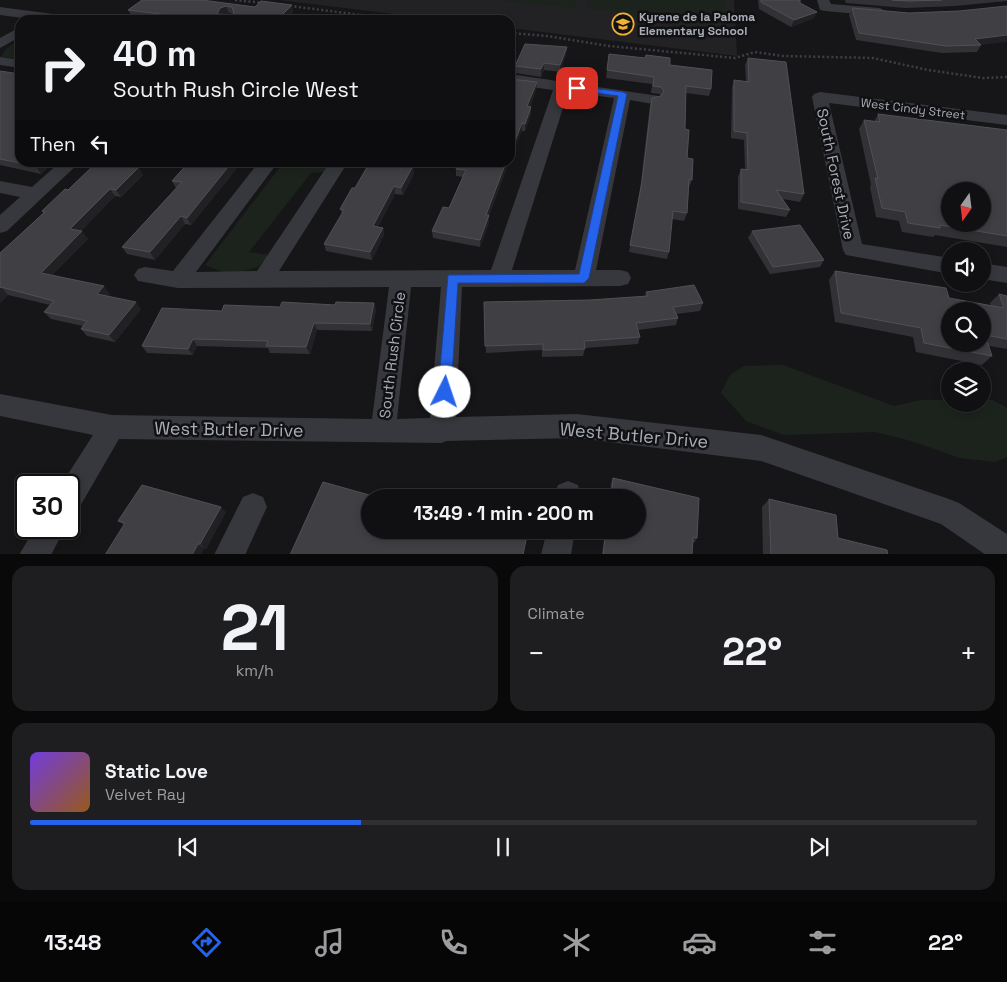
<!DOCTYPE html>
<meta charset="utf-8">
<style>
body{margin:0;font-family:"Space Grotesk",sans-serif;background:#1e1e20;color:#f1f3f6;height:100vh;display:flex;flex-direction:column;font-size:19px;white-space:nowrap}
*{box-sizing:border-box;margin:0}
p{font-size:16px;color:#9c9d9f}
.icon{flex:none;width:28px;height:28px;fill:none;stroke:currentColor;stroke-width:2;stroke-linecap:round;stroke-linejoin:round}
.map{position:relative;height:554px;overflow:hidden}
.drawer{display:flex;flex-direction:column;gap:12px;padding:12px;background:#09090a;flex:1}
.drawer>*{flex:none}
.guide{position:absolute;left:15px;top:15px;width:500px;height:152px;border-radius:15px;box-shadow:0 2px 8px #0003,0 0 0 1px #303032;background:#101012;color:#f1f3f6;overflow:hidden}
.needle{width:32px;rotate:194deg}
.tools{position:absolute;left:941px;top:182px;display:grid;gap:10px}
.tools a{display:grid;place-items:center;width:50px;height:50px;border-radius:50%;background:#101012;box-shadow:0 2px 8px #0003,0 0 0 1px #303032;font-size:25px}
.speed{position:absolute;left:15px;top:474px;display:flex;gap:10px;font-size:25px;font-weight:700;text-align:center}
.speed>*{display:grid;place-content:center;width:65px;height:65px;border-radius:50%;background:#101012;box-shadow:0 2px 8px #0003,0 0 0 1px #303032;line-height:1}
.speed .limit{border:2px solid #111;border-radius:8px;background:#fff;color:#111}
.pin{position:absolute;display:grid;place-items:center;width:42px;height:42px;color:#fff;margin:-21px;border-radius:10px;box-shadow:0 2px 8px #0006}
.me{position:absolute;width:55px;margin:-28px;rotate:4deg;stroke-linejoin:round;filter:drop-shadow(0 0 4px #0008)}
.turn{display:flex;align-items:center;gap:18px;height:105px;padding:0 15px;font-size:22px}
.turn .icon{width:65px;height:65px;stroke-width:2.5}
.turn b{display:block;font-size:35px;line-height:42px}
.then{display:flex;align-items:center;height:48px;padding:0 15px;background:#0003;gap:10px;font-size:19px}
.big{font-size:38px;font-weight:700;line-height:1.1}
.drawer .widget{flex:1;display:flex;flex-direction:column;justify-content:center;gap:8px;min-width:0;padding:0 18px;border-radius:15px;background:#1e1e20}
.drawer .dial{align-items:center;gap:0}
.dial b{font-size:65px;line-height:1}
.song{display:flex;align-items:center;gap:15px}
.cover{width:60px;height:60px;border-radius:8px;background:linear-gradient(135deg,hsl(260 70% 55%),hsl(30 70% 35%))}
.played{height:5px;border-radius:2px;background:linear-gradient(90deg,#2563eb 35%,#303032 35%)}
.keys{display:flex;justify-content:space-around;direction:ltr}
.heat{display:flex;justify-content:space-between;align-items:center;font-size:28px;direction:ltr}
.drawer .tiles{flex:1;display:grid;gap:12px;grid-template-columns:1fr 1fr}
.widget:last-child{grid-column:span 2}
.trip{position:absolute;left:361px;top:489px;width:285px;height:50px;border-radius:25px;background:#101012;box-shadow:0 2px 8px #0003,0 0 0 1px #303032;font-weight:700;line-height:50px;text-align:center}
.menu{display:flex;height:80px;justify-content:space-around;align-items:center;background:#060607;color:#9c9d9f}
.menu .icon{width:35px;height:35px}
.menu .active{color:#2563eb}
.menu b{font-size:22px;color:#f1f3f6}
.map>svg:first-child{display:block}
.built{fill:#222225}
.green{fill:#1c231d}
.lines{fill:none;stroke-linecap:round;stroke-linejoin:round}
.path{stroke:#3d3f44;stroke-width:2.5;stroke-dasharray:2 2.5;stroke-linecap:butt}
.street{fill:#37383d;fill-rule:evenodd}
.wall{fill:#323236;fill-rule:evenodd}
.shaded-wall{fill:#212124}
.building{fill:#3f3f44;stroke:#4f5156;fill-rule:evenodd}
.route{fill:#2563eb;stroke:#184099}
.labels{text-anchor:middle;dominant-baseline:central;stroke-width:5;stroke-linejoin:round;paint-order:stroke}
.far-poi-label{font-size:12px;font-weight:bold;fill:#a8adb8;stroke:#111113;text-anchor:start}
.far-street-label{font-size:12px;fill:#a8adb8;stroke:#111113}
.street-label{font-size:15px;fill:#a8adb8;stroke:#111113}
.near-street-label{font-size:18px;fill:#a8adb8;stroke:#111113}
</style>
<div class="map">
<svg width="1007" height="555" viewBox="0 0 1007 555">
<rect width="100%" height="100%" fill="#161618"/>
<path class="built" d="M 279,0 L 734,0 L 737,56 L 510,28 L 510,20 L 443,20 Z"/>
<path class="green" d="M 495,0 L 577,0 L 574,8 Z
M 589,0 L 725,0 L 724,24 L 586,8 Z
M 17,41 L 20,41 L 20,59 L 1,57 L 6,49 Z
M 283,163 L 331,163 L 324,172 L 311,173 L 249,252 L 270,255 L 258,267 L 231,275 L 205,265 Z
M 783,365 L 894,406 L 921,400 L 950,400 L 950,404 L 982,404 L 983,400 L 993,400 L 1007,408 L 1007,457 L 995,462 L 960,458 L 911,441 L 875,432 L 784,435 L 746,421 L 721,393 L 730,375 L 744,366 Z"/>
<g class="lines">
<path class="path" d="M 235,0 L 264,3
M 290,6 L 401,20
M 510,33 L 547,36 L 609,46 L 735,58 L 755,52 L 783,56 L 873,58 L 928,70 L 983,78 L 1007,77"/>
<path class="street" d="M 817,0 L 829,0 L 831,4 L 880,8 L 887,12 L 880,16 L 825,11 L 820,10 Z
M 0,7 L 68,16 L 75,20 L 38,20 L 0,15 Z
M 20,27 L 20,37 L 0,48 L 0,38 Z
M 0,57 L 20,60 L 20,68 L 0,65 Z
M 510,74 L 659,96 L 661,99 L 659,102 L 653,104 L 630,100 L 596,270 L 620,270 L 628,272 L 631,278 L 628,284 L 620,286 L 462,287 L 456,417 L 577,414 L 761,435 L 949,499 L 959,503 L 1007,534 L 1007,555 L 986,555 L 941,524 L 761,461 L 577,438 L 446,441 L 442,443 L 119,439 L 79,508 L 69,512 L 69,485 L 61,485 L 93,435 L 0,416 L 0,394 L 112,415 L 372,419 L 389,287 L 178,288 L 138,281 L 134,275 L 138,269 L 145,267 L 173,271 L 259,162 L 278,162 L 196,272 L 257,271 L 330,162 L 348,162 L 279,271 L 491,270 L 553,90 L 510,84 ZM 568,92 L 614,98 L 575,270 L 512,270 ZM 411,287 L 441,287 L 430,418 L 397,419 Z
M 820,92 L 1007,115 L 1007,125 L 829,103 L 862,244 L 950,258 L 950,274 L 846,255 L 843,250 L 812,97 L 814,94 Z
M 60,162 L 80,162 L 7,231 L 0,233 L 0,215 L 20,197 L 0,193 L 0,181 L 32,187 Z
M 982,263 L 1007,267 L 1007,283 L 982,279 Z
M 568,481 L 578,485 L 581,498 L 553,498 L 558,485 Z
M 253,493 L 263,497 L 267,507 L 245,555 L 214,555 L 243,497 Z
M 35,528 L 65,528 L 51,555 L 19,555 Z
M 547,530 L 575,530 L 571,555 L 541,555 Z"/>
</g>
<path class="wall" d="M 142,0 L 293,12 L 287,19 L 287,20 L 156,20 L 132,17 L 128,10 ZM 229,13 L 233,14 L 233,15 L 224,15 Z
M 758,0 L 800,0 L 800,3 L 817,12 L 814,18 L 791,27 L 759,9 Z
M 845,0 L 1007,0 L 1007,1 L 955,6 L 905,8 L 846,3 Z
M 852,8 L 909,13 L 959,11 L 981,45 L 977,52 L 942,53 L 856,40 L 849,15 Z
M 567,47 L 566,54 L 560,72 L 544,70 L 541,77 L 515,73 L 515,66 Z
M 609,54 L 670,65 L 711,89 L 709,96 L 686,93 L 685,129 L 687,158 L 692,180 L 689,187 L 687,213 L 684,221 L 672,219 L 669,252 L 667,259 L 629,252 L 640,189 L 650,105 L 652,98 L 661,96 L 659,94 L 651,93 L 652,84 L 606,78 Z
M 748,58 L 804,194 L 800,202 L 783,199 L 790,210 L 786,217 L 738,209 L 738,177 L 741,169 L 745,170 L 744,140 L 731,138 L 732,87 L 734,80 L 746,81 L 745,65 Z
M 0,71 L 20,162 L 54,162 L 41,174 L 0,165 Z
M 510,79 L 537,82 L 536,90 L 530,107 L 531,107 L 531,114 L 525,131 L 522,131 Z
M 878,114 L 1007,130 L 1007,247 L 935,235 L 933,237 L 902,232 L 899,221 L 876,217 L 870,187 L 871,185 L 859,129 L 864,120 L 874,122 Z
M 189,162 L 242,162 L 191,225 L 185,224 L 155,260 L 127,254 L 122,247 L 176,188 L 172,181 Z
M 370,162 L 412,162 L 410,166 L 413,166 L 414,174 L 403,195 L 395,194 L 378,227 L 383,228 L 384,235 L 372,260 L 326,251 L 324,244 L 342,214 L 340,209 L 355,188 Z
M 509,162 L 489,215 L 489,223 L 480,247 L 433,238 L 432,231 L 449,208 L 463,177 L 456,176 L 456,169 Z
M 139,168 L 143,175 L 121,197 L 115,196 L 81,231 L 88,239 L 52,275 L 110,294 L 108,296 L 141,309 L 115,342 L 87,336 L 81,329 L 83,326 L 51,319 L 44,312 L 50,305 L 8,295 L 0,303 L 0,253 L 43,213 L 42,211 L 68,190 Z
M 752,231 L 824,260 L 820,267 L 770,274 L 748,238 Z
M 835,271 L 949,298 L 991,306 L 990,303 L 999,294 L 1007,296 L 1007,349 L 989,346 L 992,356 L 982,365 L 916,352 L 913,337 L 835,322 L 829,280 Z
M 646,292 L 703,303 L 700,311 L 676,314 L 678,318 L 676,325 L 638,330 L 640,337 L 638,344 L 585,348 L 583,356 L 542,357 L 542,350 L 486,353 L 484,302 L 590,300 L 645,296 Z
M 374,303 L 376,310 L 372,331 L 317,330 L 310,354 L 270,353 L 268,348 L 197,346 L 193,355 L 147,353 L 142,346 L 222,311 L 280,307 Z
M 613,478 L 697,538 L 694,543 L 693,543 L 692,555 L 602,555 L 605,530 L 638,530 L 638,498 L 609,498 L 611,483 Z
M 769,499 L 838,538 L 888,555 L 763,555 L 762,507 Z
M 226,512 L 206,549 L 124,525 L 118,521 Z"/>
<path class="shaded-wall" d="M 292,5 L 293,12 L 287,19 L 287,20 L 280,20 L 280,17 Z
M 226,6 L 229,13 L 222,15 L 217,14 L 220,8 Z
M 817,12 L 814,18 L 791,27 L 794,20 Z
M 1007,35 L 1007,42 L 981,45 L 975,39 Z
M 567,47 L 566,54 L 560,72 L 560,65 Z
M 544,63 L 544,70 L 541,77 L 541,69 Z
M 537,82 L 536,90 L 527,114 L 527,106 Z
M 531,107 L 531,114 L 525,131 L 525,124 Z
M 522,123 L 522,131 L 510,161 L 510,154 Z
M 40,162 L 54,162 L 41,174 L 36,166 Z
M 132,162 L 144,162 L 139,168 L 143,175 L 121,197 L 116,190 L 129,166 Z
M 232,162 L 242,162 L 191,225 L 187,218 Z
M 407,162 L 412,162 L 406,172 L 405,165 Z
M 506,162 L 509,162 L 486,222 L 486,215 Z
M 413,166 L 414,174 L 403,195 L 401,188 Z
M 394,186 L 395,194 L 375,233 L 373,226 Z
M 110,189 L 115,196 L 76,236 L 70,229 Z
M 489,215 L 489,223 L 480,247 L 480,240 Z
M 181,216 L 185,224 L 155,260 L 150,252 Z
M 383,228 L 384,235 L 372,260 L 370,252 Z
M 82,231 L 88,239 L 48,280 L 41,273 Z
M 104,286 L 110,294 L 103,301 L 97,294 Z
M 1,287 L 8,295 L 0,303 L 0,288 Z
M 136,302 L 141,309 L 115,342 L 109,335 Z
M 374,303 L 376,310 L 372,331 L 370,324 Z
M 314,323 L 317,330 L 310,354 L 306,347 Z
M 193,339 L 197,346 L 193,355 L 188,349 Z
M 221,507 L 226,512 L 206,549 L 200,544 Z
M 198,544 L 204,548 L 201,555 L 192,555 Z"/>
<path class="building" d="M 142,0 L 202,0 L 255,7 L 261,1 L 292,5 L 280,17 L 286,18 L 284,20 L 209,20 L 128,10 ZM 226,6 L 232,7 L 234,13 L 233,15 L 217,14 L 220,8 Z
M 761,0 L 800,0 L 800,3 L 817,12 L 794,20 L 761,2 Z
M 892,0 L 942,0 L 909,1 Z
M 1007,6 L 1007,35 L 975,39 L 981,45 L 946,46 L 859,33 L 852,8 L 909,13 L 959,11 Z
M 525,44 L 567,47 L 560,65 L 544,63 L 541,69 L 515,66 Z
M 609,54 L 645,58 L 646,55 L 670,58 L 670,65 L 712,70 L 711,89 L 686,86 L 685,129 L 689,130 L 687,158 L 693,159 L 692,180 L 689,179 L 687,213 L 673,211 L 669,252 L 630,245 L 642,182 L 652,98 L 661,96 L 664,91 L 661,87 L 653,86 L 654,77 L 607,70 Z
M 748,58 L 786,62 L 804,194 L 776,190 L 790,210 L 741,202 L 741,169 L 748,170 L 747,133 L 734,131 L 734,80 L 749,82 Z
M 0,71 L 20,74 L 20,162 L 40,162 L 36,166 L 0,159 Z
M 510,79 L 537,82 L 527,106 L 531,107 L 525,124 L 522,123 L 510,154 Z
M 878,114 L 1007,130 L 1007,236 L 940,225 L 940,228 L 908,223 L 905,212 L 882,208 L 875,178 L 878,179 L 864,120 L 880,122 ZM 950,191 L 982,191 L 982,224 L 950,224 Z
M 97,162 L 132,162 L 129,166 L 139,167 L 116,190 L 110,189 L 70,229 L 82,231 L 41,273 L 104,286 L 97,294 L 136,302 L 109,335 L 81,329 L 87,321 L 44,312 L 54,301 L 1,287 L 0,288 L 0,253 L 45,212 L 42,211 L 65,189 L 68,190 Z
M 189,162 L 232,162 L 187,218 L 181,216 L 150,252 L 122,247 L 182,182 L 172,181 Z
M 370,162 L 407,162 L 405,165 L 413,166 L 401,188 L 394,186 L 373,226 L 383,228 L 370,252 L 324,244 L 344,210 L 340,209 L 352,188 L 355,188 Z
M 459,162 L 506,162 L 486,215 L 489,215 L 480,240 L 432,231 L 443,207 L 449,208 L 466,170 L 456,169 Z
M 800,225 L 824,260 L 773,267 L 752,231 Z
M 835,271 L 946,288 L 949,298 L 1004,308 L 999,294 L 1007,296 L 1007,339 L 985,335 L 992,356 L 924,343 L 921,328 L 841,313 ZM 950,311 L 982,311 L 982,344 L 950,344 Z
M 694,285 L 703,303 L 673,307 L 678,318 L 636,323 L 640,337 L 584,341 L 585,349 L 543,350 L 543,344 L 485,346 L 484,302 L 590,300 L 648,296 L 646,292 Z
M 282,302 L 335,305 L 336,302 L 374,303 L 370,324 L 314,323 L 306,347 L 266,346 L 268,341 L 193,339 L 188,349 L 142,346 L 162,308 L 222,311 L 224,305 L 280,307 Z
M 613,478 L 699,498 L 697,538 L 693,537 L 692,555 L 603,555 L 606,530 L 638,530 L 638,498 L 611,498 Z
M 323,482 L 380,498 L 370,498 L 370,530 L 528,530 L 523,555 L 290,555 Z
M 142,485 L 221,507 L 200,544 L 198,544 L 192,555 L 105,555 L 125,523 L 118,521 Z
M 769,499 L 836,515 L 838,538 L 887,550 L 888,555 L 771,555 Z"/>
<path class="route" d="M 577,86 L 623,92 L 627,94 L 589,278 L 584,283 L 458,283 L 451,392 L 449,396 L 445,397 L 440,396 L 438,392 L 448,275 L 579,274 L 618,96 L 574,90 L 574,87 Z"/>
<defs>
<g id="school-ring" transform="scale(1.125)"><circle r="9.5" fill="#111113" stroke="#f2b134" stroke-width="1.5"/><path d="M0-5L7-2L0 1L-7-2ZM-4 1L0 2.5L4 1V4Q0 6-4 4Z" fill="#f2b134"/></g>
</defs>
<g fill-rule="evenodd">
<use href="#school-ring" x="623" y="24"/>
</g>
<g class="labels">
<g class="far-poi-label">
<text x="639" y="17">Kyrene de la Paloma<tspan x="639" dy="14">Elementary School</tspan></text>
</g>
<g class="far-street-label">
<text transform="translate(913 109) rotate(7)">West Cindy Street</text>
</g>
<g class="street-label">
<text transform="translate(836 174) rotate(78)">South Forest Drive</text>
<text transform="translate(392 355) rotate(-83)">South Rush Circle</text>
</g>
<g class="near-street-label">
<text transform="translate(229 429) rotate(1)">West Butler Drive</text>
<text transform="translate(634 435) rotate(5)">West Butler Drive</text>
</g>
</g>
</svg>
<div class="tools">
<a><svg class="needle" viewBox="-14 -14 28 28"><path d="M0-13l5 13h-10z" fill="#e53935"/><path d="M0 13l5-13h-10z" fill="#9c9d9f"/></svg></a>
<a><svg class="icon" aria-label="sound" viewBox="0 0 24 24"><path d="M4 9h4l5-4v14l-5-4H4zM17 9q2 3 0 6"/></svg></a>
<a><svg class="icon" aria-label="search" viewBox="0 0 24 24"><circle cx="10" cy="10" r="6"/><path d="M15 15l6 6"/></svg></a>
<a><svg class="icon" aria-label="layers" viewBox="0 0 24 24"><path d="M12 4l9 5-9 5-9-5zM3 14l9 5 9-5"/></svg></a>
</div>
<div class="speed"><div class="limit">30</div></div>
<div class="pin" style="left:577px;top:88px;background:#d93025"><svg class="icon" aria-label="arrive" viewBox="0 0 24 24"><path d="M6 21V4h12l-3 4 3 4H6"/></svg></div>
<svg class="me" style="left:445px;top:392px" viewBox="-20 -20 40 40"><circle r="19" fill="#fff"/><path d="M0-13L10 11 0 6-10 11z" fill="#2563eb"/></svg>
<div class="trip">13:49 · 1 min · 200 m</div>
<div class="guide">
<div class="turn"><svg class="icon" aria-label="right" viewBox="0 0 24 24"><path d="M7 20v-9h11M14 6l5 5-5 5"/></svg><div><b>40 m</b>South Rush Circle West</div></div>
<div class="then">Then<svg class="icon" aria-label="left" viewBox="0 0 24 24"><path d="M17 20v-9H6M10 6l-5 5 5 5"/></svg></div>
</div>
</div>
<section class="drawer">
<div class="tiles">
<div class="widget dial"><b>21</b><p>km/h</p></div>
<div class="widget"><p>Climate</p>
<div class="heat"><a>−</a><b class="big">22°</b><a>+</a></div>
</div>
<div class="widget">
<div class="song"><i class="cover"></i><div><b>Static Love</b><p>Velvet Ray</p></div></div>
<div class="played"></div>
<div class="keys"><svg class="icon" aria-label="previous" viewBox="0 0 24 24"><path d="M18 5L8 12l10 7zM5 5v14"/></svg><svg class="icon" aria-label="pause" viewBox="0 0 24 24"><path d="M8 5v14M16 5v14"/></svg><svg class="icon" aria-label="next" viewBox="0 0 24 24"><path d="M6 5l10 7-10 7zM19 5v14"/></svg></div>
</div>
</div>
</section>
<nav class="menu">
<b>13:48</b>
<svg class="icon active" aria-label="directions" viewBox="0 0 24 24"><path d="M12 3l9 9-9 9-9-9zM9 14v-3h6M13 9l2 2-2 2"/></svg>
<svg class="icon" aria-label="music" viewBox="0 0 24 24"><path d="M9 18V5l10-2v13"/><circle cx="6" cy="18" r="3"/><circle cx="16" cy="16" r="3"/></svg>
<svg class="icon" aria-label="phone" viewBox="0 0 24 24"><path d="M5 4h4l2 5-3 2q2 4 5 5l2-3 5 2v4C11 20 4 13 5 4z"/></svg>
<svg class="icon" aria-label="climate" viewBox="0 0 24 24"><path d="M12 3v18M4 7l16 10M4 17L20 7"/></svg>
<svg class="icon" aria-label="car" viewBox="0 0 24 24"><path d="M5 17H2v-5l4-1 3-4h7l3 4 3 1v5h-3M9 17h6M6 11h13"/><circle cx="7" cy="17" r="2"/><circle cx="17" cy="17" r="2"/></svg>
<svg class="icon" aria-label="filters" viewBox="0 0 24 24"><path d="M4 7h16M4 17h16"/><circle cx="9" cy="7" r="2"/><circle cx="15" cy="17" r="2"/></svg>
<b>22°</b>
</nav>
